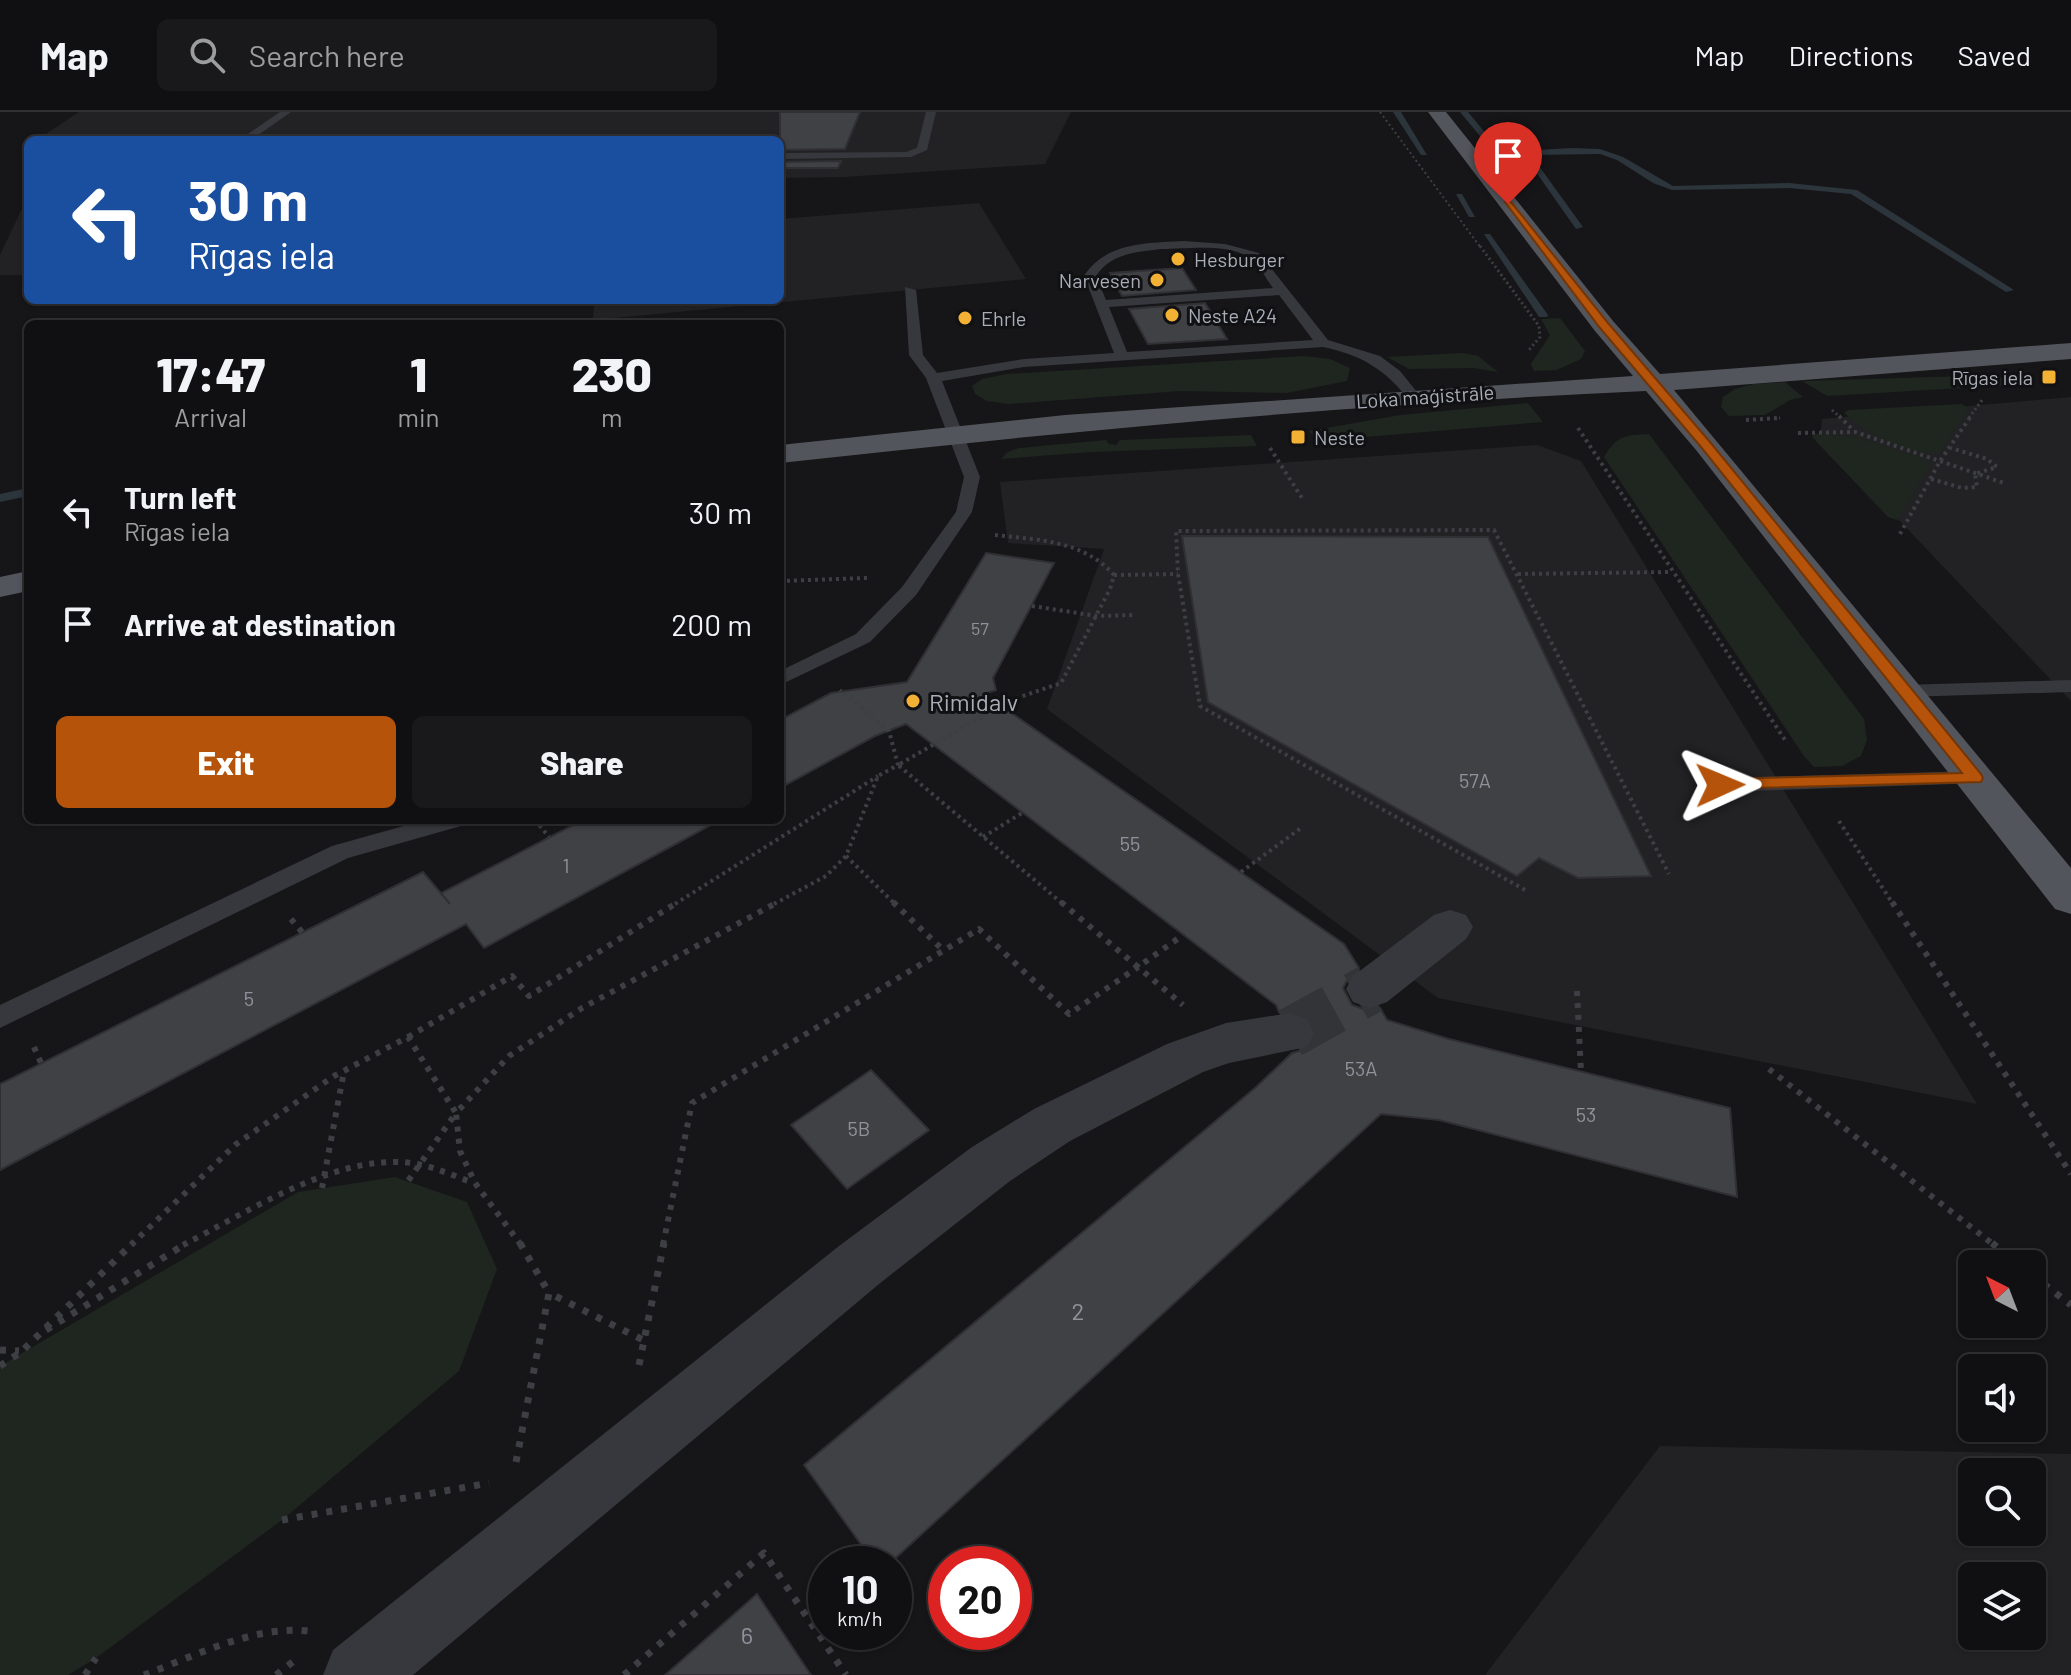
<!DOCTYPE html>
<html lang="en">
<head>
<meta charset="utf-8">
<style>
  body { margin:0; font-family:Barlow,sans-serif; background:#19191b; color:#f1f3f6; height:100vh; display:flex; flex-direction:column; font-size:30px; white-space:nowrap }
  * { box-sizing:border-box; margin:0 }
  p { font-size:26px; color:#9c9d9f }
  .icon { flex:none; width:44px; height:44px; fill:none; stroke:currentColor; stroke-width:2; stroke-linecap:round; stroke-linejoin:round }
  .map { position:relative; flex:1; overflow:hidden }
  .sheet { position:absolute; left:24px; top:208px; width:760px; height:504px; display:flex; flex-direction:column; background:#101012; border-radius:12px; box-shadow:0 2px 6px #0004,0 0 0 2px #303032 }
  .sheet>* { flex:none }
  .hud { position:absolute; left:24px; top:24px; width:760px; height:168px; border-radius:12px; box-shadow:0 2px 6px #0004,0 0 0 2px #303032; background:#1a4fa0; color:#fff; overflow:hidden }
  .needle { width:52px; rotate:318deg }
  .buttons { position:absolute; left:1958px; top:1138px; display:grid; gap:16px }
  .buttons a { display:grid; place-items:center; width:88px; height:88px; border-radius:12px; background:#101012; box-shadow:0 2px 6px #0004,0 0 0 2px #303032; font-size:40px }
  .speed { position:absolute; left:808px; top:1434px; display:flex; gap:16px; font-size:40px; font-weight:700; text-align:center }
  .speed>* { display:grid; place-content:center; width:104px; height:104px; border-radius:50%; background:#101012; box-shadow:0 2px 6px #0004,0 0 0 2px #303032; line-height:1 }
  .speed small { font-size:20px; font-weight:400 }
  .speed .limit { border:12px solid #d22; background:#fff; color:#111 }
  .pin { position:absolute; display:grid; place-items:center; width:68px; height:68px; color:#fff; margin:-82px -34px; border-radius:50% 50% 50% 0; rotate:-45deg; box-shadow:0 0 8px #0007 }
  .pin .icon { rotate:45deg }
  .me { position:absolute; width:88px; margin:-44px; rotate:89deg; stroke-linejoin:round; filter:drop-shadow(0 0 6px #0008) }
  .turn { display:flex; align-items:center; gap:28px; height:168px; padding:0 32px; font-size:36px }
  .turn .icon { width:104px; height:104px; stroke-width:2.5 }
  .turn b { display:block; font-size:56px; line-height:68px }
  .eta { display:flex; justify-content:space-evenly; align-items:center; height:136px; text-align:center }
  .eta b { font-size:48px; font-weight:800; line-height:56px }
  .button { display:flex; gap:16px; margin-top:auto; padding:16px 32px }
  .button a { flex:1; height:92px; border-radius:12px; background:#b45309; color:#fff; font-size:32px; font-weight:800; line-height:92px; text-align:center }
  .button a+a { background:#19191b; color:#f1f3f6 }
  ul { padding:0; list-style:none }
  li { display:flex; align-items:center; gap:24px; height:112px; padding:0 32px }
  li div { flex:1 }
  li b { display:block; font-size:30px }
  li em { font-style:normal }
  header { display:flex; align-items:center; gap:48px; box-sizing:border-box; height:112px; padding:0 40px; background:#101012; border-bottom:2px solid #303032 }
  header strong { font-size:38px }
  nav { display:flex; gap:44px; margin-inline-start:auto; font-size:28px }
  .search { width:560px; height:72px; background:#19191b; display:flex; align-items:center; gap:20px; box-sizing:border-box; padding:0 28px; border-radius:12px; color:#9c9d9f; font-size:30px }
  .map>svg:first-child { display:block }
  .built { fill:#222225; fill-rule:evenodd }
  .green { fill:#1e261f }
  .lines { fill:none; stroke-linecap:round; stroke-linejoin:round }
  .stream { fill:#2c353c; fill-rule:evenodd }
  .building { fill:#404145; stroke:#303034; stroke-width:2 }
  .minor-tunnel { stroke:#333438; stroke-width:50; stroke-dasharray:50 25; stroke-linecap:butt }
  .path-far4 { stroke:#3d3f44; stroke-width:2; stroke-dasharray:2 3; stroke-linecap:butt }
  .path-far3 { stroke:#3d3f44; stroke-width:3; stroke-dasharray:2 3; stroke-linecap:butt }
  .path-far2 { stroke:#3d3f44; stroke-width:4; stroke-dasharray:3 4; stroke-linecap:butt }
  .path-far1 { stroke:#3d3f44; stroke-width:6; stroke-dasharray:5 7; stroke-linecap:butt }
  .path { stroke:#3d3f44; stroke-width:7; stroke-dasharray:6 9; stroke-linecap:butt }
  .service { fill:#37383d; fill-rule:evenodd }
  .minor { fill:#37383d; fill-rule:evenodd }
  .primary { fill:#53555c; fill-rule:evenodd }
  .route { fill:#b45309; stroke:#753606; stroke-width:2 }
  .poi-dot { fill:#f2b134; stroke:#111113; stroke-width:3 }
  .labels { text-anchor:middle; dominant-baseline:central; stroke-width:6; stroke-linejoin:round; paint-order:stroke }
  .far-number-label { font-size:18px; fill:#8e929b }
  .far-poi-label { font-size:20px; fill:#a8adb8; stroke:#111113; text-anchor:start }
  .far-street-label { font-size:20px; fill:#a8adb8; stroke:#111113 }
  .number-label { font-size:20px; fill:#8e929b }
  .poi-label { font-size:24px; fill:#a8adb8; stroke:#111113; text-anchor:start }
  .near-number-label { font-size:24px; fill:#8e929b }
</style>
</head>
<body>
<header>
<strong>Map</strong>
<div class="search"><svg class="icon" aria-label="search" viewBox="0 0 24 24"><circle cx="10" cy="10" r="6"/><path d="M15 15l6 6"/></svg>Search here</div>
<nav><a>Map</a><a>Directions</a><a>Saved</a></nav>
</header>
<div class="map">
<svg width="2071" height="1563" viewBox="0 0 2071 1563">
  <rect width="100%" height="100%" fill="#161618"/>
  <g class="built">
    <path d="M 79,0 L 1071,0 L 1045,52 L 844,65 L 780,66 L 780,28 L 37,28 Z"/>
    <path d="M 28,84 L 28,163 L 0,163 L 0,143 Z"/>
    <path d="M 979,91 L 1026,167 L 593,208 L 594,188 L 780,188 L 780,107 Z"/>
    <path d="M 2071,285 L 2071,589 L 1820,325 L 1822,307 Z"/>
    <path d="M 1537,333 L 1581,349 L 1977,992 L 1438,886 L 1047,597 L 1104,437 L 1008,431 L 1000,370 Z"/>
    <path d="M 1660,1334 L 2071,1342 L 2071,1563 L 1485,1563 ZM 2032,1360 L 2032,1420 L 1972,1420 L 1972,1360 ZM 1972,1464 L 2032,1464 L 2032,1524 L 1972,1524 Z"/>
  </g>
  <g class="green">
    <path d="M 1560,206 L 1585,239 L 1581,247 L 1557,258 L 1534,259 L 1531,252 L 1550,223 L 1541,207 Z"/>
    <path d="M 1463,241 L 1478,244 L 1498,260 L 1473,256 L 1409,257 L 1387,245 Z"/>
    <path d="M 1304,244 L 1330,247 L 1350,256 L 1347,269 L 1287,281 L 1180,279 L 1009,292 L 987,289 L 975,282 L 972,274 L 982,267 L 1007,262 Z"/>
    <path d="M 1997,263 L 2013,273 L 1827,284 L 1802,269 Z"/>
    <path d="M 1785,270 L 1803,285 L 1790,288 L 1765,303 L 1729,304 L 1721,295 L 1723,285 L 1735,277 L 1754,272 Z"/>
    <path d="M 1528,291 L 1543,310 L 1318,329 L 1309,319 L 1400,303 Z"/>
    <path d="M 1962,292 L 1969,297 L 1939,341 C 1905,343 1869,322 1844,301 L 1848,298 Z"/>
    <path d="M 1649,322 L 1864,607 L 1867,628 L 1861,644 L 1842,654 L 1814,655 L 1804,644 L 1604,345 C 1616,324 1625,323 1649,322 Z"/>
    <path d="M 1815,322 L 1856,325 L 1925,347 L 1930,354 L 1897,408 L 1888,405 L 1812,325 Z"/>
    <path d="M 1251,323 L 1257,334 L 1092,340 L 1001,347 L 1008,340 L 1019,336 L 1106,328 L 1109,332 L 1116,333 L 1120,328 Z"/>
    <path d="M 395,1065 L 467,1090 L 497,1157 L 459,1259 L 282,1408 L 96,1546 L 68,1563 L 0,1563 L 0,1254 L 298,1080 Z"/>
  </g>
  <g class="lines">
    <g class="stream">
      <path d="M 1393,0 L 1401,0 L 1427,43 L 1421,43 Z"/>
      <path d="M 1460,0 L 1468,0 L 1501,40 L 1572,36 L 1600,37 L 1623,45 L 1673,74 L 1789,71 L 1857,78 L 2014,178 L 2006,180 L 1851,82 L 1789,76 L 1672,78 L 1653,71 L 1617,48 L 1600,42 L 1531,43 L 1583,115 L 1576,117 L 1524,43 L 1492,48 L 1495,42 Z"/>
      <path d="M 1456,82 L 1462,82 L 1475,105 L 1469,105 Z"/>
      <path d="M 1484,122 L 1490,122 L 1548,203 L 1547,205 L 1539,205 Z"/>
      <path d="M 28,376 L 28,384 L 0,390 L 0,382 Z"/>
    </g>
  </g>
  <g class="building">
    <path d="M 780,0 L 860,0 L 845,37 L 780,38 Z"/>
    <path d="M 841,49 L 838,56 L 780,56 L 780,50 Z"/>
    <path d="M 1182,156 L 1196,178 L 1122,184 L 1110,161 Z"/>
    <path d="M 1205,191 L 1227,227 L 1148,232 L 1129,197 Z"/>
    <path d="M 1182,424 L 1488,425 L 1651,764 L 1578,766 L 1539,746 L 1517,764 L 1208,590 Z"/>
    <path d="M 986,441 L 1054,451 L 993,566 L 996,578 L 984,582 L 1344,832 L 1359,856 L 1350,863 L 1343,876 L 1352,893 L 1369,899 L 1380,896 L 1387,908 L 1449,927 L 1730,996 L 1737,1085 L 1439,1008 L 1381,1002 L 889,1452 L 875,1452 L 804,1353 L 1255,976 L 1292,941 L 1310,936 L 1317,922 L 1308,904 L 1291,898 L 1279,900 L 1276,893 L 906,612 L 875,624 L 780,676 L 780,608 L 831,581 L 907,570 Z"/>
    <path d="M 583,708 L 720,708 L 484,836 L 466,812 L 0,1058 L 0,972 L 423,760 L 450,792 L 441,781 Z"/>
    <path d="M 871,958 L 929,1018 L 847,1077 L 791,1013 Z"/>
    <path d="M 757,1482 L 811,1563 L 665,1563 Z"/>
  </g>
  <g class="lines">
    <path class="minor-tunnel" d="M 1290,921 L 1370,877"/>
    <path class="path-far4" d="M 1380,0 L 1481,136"/>
    <g class="path-far3">
      <path d="M 1480,134 L 1539,214 L 1540,225 L 1529,238"/>
      <path d="M 1832,298 L 1841,306"/>
      <path d="M 1774,306 L 1780,306"/>
      <path d="M 1969,306 L 1982,288"/>
    </g>
    <g class="path-far2">
      <path d="M 1839,304 L 1854,319"/>
      <path d="M 1746,308 L 1780,306"/>
      <path d="M 1578,316 L 1787,631"/>
      <path d="M 1798,321 L 1855,320 L 2004,371"/>
      <path d="M 1270,336 L 1302,386"/>
      <path d="M 1931,367 L 1962,376 L 1977,375 L 1975,362 L 1997,355 L 1987,347 L 1951,336"/>
      <path d="M 1900,422 L 1940,349 L 1971,304"/>
      <path d="M 995,423 C 1038,428 1083,428 1114,463 L 1110,477 L 1061,571 L 1011,588 L 898,653 L 1063,792"/>
      <path d="M 1518,462 L 1672,460"/>
      <path d="M 1114,463 L 1178,462"/>
      <path d="M 780,469 L 867,466"/>
      <path d="M 1032,494 L 1097,504 L 1136,503"/>
      <path d="M 535,708 L 549,725"/>
      <path d="M 1839,709 L 1893,792"/>
      <path d="M 983,725 L 1022,701"/>
      <path d="M 846,744 L 895,792"/>
      <path d="M 1241,760 L 1301,716"/>
      <path d="M 1525,778 L 1200,594 L 1178,462 L 1176,419 L 1494,418 L 1669,762"/>
      <path d="M 675,792 L 878,664"/>
      <path d="M 774,792 L 826,764 L 846,744 L 878,664 L 898,653 L 889,619 L 840,578"/>
    </g>
    <g class="path-far1">
      <path d="M 893,790 L 943,838"/>
      <path d="M 1061,790 L 1138,855 L 1183,823"/>
      <path d="M 1892,790 L 2071,1062"/>
      <path d="M 291,807 L 302,820"/>
      <path d="M 1577,879 L 1581,960"/>
      <path d="M 408,925 L 512,864 L 529,884 L 678,790"/>
      <path d="M 34,935 L 41,951"/>
      <path d="M 1769,957 L 1994,1133"/>
      <path d="M 322,1076 L 344,959"/>
      <path d="M 131,1133 L 235,1033 L 334,964 L 408,925 L 456,1001 L 408,1069"/>
      <path d="M 183,1133 C 248,1100 346,1035 422,1053 C 439,1057 457,1065 474,1071"/>
      <path d="M 521,1133 L 475,1071 L 460,1039 L 456,1001 L 509,944 L 582,896 L 778,790"/>
      <path d="M 663,1133 L 692,991 L 979,817 L 1069,902 L 1138,855 L 1183,893"/>
    </g>
    <g class="path">
      <path d="M 520,1131 L 549,1181"/>
      <path d="M 1992,1131 L 2018,1152"/>
      <path d="M 2032,1163 L 2071,1193"/>
      <path d="M 46,1218 L 187,1131"/>
      <path d="M 0,1238 L 19,1239"/>
      <path d="M 639,1253 L 664,1131"/>
      <path d="M 0,1254 L 21,1240 L 133,1131"/>
      <path d="M 516,1350 L 549,1181 L 643,1228"/>
      <path d="M 282,1408 L 489,1371"/>
      <path d="M 85,1563 L 96,1546"/>
      <path d="M 144,1563 C 195,1544 254,1513 309,1519"/>
      <path d="M 276,1563 L 294,1549"/>
      <path d="M 624,1563 L 764,1441 L 846,1563"/>
    </g>
    <g class="service">
      <path d="M 280,0 L 291,0 L 251,28 L 239,28 Z"/>
      <path d="M 926,0 L 936,0 L 927,38 L 911,45 L 780,47 L 780,41 L 906,40 L 917,36 Z"/>
      <path d="M 1184,129 L 1225,132 L 1259,141 L 1328,228 L 1380,244 L 1400,259 L 1421,285 L 1419,288 L 1409,288 C 1385,257 1361,243 1323,235 L 1024,255 L 942,269 L 980,365 L 972,400 L 916,483 L 870,530 L 780,573 L 780,559 L 856,522 L 902,475 L 956,400 L 964,365 L 926,266 L 909,243 L 905,175 L 916,178 L 923,243 L 937,261 L 1024,247 L 1114,241 L 1084,164 C 1106,130 1147,131 1184,129 ZM 1162,137 C 1187,137 1228,131 1250,146 C 1259,152 1266,167 1273,176 L 1106,188 L 1096,164 C 1111,141 1137,140 1162,137 ZM 1279,183 L 1313,228 L 1127,240 L 1109,195 Z"/>
      <path d="M 2071,568 L 2071,580 L 1904,585 L 1894,579 L 1904,573 Z"/>
      <path d="M 1975,659 L 1983,661 L 1986,666 L 1983,671 L 1720,680 L 1712,678 L 1709,673 L 1712,668 L 1720,666 Z"/>
      <path d="M 425,708 L 464,708 L 461,714 L 348,746 L 0,916 L 0,893 L 332,734 Z"/>
    </g>
    <g class="minor">
      <path d="M 1450,798 L 1466,803 L 1473,815 L 1466,827 L 1387,890 L 1370,896 L 1353,890 L 1346,877 L 1353,864 L 1434,803 Z"/>
      <path d="M 1290,901 L 1307,907 L 1314,921 L 1307,935 L 1229,951 L 1203,960 L 1070,1029 L 1010,1069 L 879,1172 L 413,1563 L 323,1563 L 333,1538 L 839,1134 L 972,1035 L 1034,997 L 1167,932 L 1226,911 Z"/>
    </g>
    <g class="primary">
      <path d="M 1428,0 L 1446,0 L 1613,209 L 1660,262 L 2071,231 L 2071,247 L 1674,278 L 2071,756 L 2071,802 L 2055,797 L 1696,338 L 1646,279 C 1356,292 1068,319 780,351 L 780,333 L 1065,303 L 1633,264 L 1595,219 Z"/>
      <path d="M 28,459 L 28,479 L 0,485 L 0,465 Z"/>
    </g>
  </g>
  <path class="route" d="M 1505,90 L 1511,90 L 1608,211 L 1710,330 L 1981,662 L 1983,666 L 1981,670 L 1714,677 L 1712,673 L 1720,667 L 1962,661 L 1701,335 L 1600,216 Z"/>
  <g class="poi-dot">
    <circle cx="1178" cy="147" r="8"/>
    <circle cx="1157" cy="168" r="8"/>
    <circle cx="1172" cy="203" r="8"/>
    <circle cx="965" cy="206" r="8"/>
    <rect x="2041" y="257" width="16" height="16" rx="4"/>
    <rect x="1290" y="317" width="16" height="16" rx="4"/>
    <circle cx="913" cy="589" r="8"/>
  </g>
  <g class="labels">
    <g class="far-number-label">
      <text x="980" y="516">57</text>
    </g>
    <g class="far-poi-label">
      <text x="1194" y="147">Hesburger</text>
      <text x="1141" y="168" text-anchor="end">Narvesen</text>
      <text x="1188" y="203">Neste A24</text>
      <text x="981" y="206">Ehrle</text>
      <text x="2033" y="265" text-anchor="end">Rīgas iela</text>
      <text x="1314" y="325">Neste</text>
    </g>
    <g class="far-street-label">
      <text transform="translate(1425 284) rotate(-4)">Loka maģistrāle</text>
    </g>
    <g class="number-label">
      <text x="1475" y="668">57A</text>
      <text x="1130" y="731">55</text>
      <text x="566" y="753">1</text>
      <text x="249" y="886">5</text>
      <text x="1361" y="956">53A</text>
      <text x="1586" y="1002">53</text>
      <text x="859" y="1016">5B</text>
    </g>
    <g class="poi-label">
      <text x="929" y="589">Rimidalv</text>
    </g>
    <g class="near-number-label">
      <text x="1078" y="1198">2</text>
      <text x="747" y="1522">6</text>
    </g>
  </g>
</svg>
<div class="buttons">
<a><svg class="needle" viewBox="-14 -14 28 28"><path d="M0-13l5 13h-10z" fill="#e53935"/><path d="M0 13l5-13h-10z" fill="#9c9d9f"/></svg></a>
<a><svg class="icon" aria-label="sound" viewBox="0 0 24 24"><path d="M4 9h4l5-4v14l-5-4H4zM17 9q2 3 0 6"/></svg></a>
<a><svg class="icon" aria-label="search" viewBox="0 0 24 24"><circle cx="10" cy="10" r="6"/><path d="M15 15l6 6"/></svg></a>
<a><svg class="icon" aria-label="layers" viewBox="0 0 24 24"><path d="M12 4l9 5-9 5-9-5zM3 14l9 5 9-5"/></svg></a>
</div>
<div class="speed"><div>10<small>km/h</small></div><div class="limit">20</div></div>
<div class="pin" style="left:1508px;top:92px;background:#d93025"><svg class="icon" aria-label="arrive" viewBox="0 0 24 24"><path d="M6 21V4h12l-3 4 3 4H6"/></svg></div>
<svg class="me" style="left:1720px;top:673px" viewBox="-20 -20 40 40"><path d="M0-17L14 15 0 8-14 15z" fill="#b45309" stroke="#fff" stroke-width="4"/></svg>
<div class="hud">
<div class="turn"><svg class="icon" aria-label="left" viewBox="0 0 24 24"><path d="M17 20v-9H6M10 6l-5 5 5 5"/></svg><div><b>30 m</b>Rīgas iela</div></div>
</div>
<section class="sheet">
<div class="eta">
<div><b>17:47</b><p>Arrival</p></div>
<div><b>1</b><p>min</p></div>
<div><b>230</b><p>m</p></div>
</div>
<ul>
<li><svg class="icon" aria-label="left" viewBox="0 0 24 24"><path d="M17 20v-9H6M10 6l-5 5 5 5"/></svg><div><b>Turn left</b><p>Rīgas iela</p></div><em>30 m</em></li>
<li><svg class="icon" aria-label="arrive" viewBox="0 0 24 24"><path d="M6 21V4h12l-3 4 3 4H6"/></svg><div><b>Arrive at destination</b></div><em>200 m</em></li>
</ul>
<div class="button"><a>Exit</a><a>Share</a></div>
</section>
</div>
</body>
</html>
